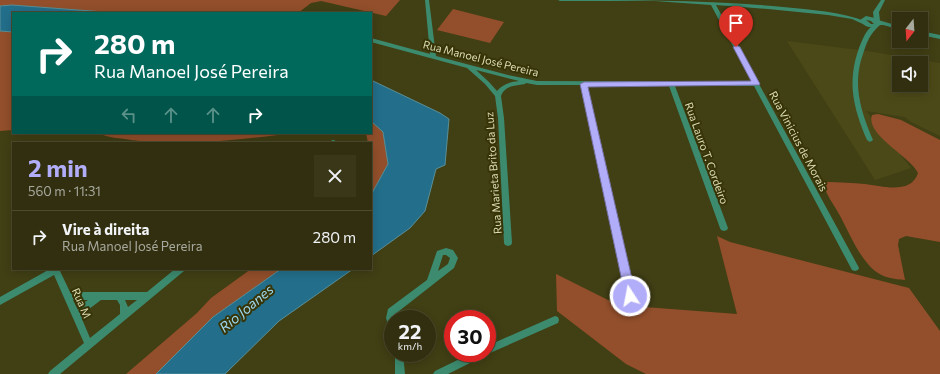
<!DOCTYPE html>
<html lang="pt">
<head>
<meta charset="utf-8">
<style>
  body { margin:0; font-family:Commissioner,sans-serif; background:#393718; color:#f1f3f6; height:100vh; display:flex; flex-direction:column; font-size:15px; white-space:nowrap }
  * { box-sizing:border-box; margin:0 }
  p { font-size:13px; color:#a8a99e }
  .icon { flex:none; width:22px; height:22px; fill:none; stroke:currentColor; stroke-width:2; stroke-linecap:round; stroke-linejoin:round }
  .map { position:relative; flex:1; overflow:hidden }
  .side { position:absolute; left:12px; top:142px; width:360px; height:128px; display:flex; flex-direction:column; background:#312f0f; border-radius:0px; box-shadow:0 2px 10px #0003,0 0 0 1px #4c4a2f }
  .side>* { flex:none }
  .hud { position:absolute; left:12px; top:12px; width:360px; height:122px; border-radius:0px; box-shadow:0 2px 10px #0003,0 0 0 1px #4c4a2f; background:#00695c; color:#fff; overflow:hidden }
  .needle { width:26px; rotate:197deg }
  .controls { position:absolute; left:892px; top:12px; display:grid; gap:8px }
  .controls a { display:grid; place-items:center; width:36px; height:36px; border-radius:0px; background:#312f0f; box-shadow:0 2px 10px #0003,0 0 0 1px #4c4a2f; font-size:20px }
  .speed { position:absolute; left:384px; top:310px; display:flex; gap:8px; font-size:20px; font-weight:700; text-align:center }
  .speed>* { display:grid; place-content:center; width:52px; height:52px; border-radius:50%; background:#312f0f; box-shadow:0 2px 10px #0003,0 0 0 1px #4c4a2f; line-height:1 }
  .speed small { font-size:10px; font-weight:400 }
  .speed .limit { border:6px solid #d22; background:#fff; color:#111 }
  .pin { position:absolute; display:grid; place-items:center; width:34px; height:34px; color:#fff; margin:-41px -17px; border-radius:50% 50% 50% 0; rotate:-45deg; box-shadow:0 0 4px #0007 }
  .pin .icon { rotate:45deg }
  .me { position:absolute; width:44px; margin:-22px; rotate:349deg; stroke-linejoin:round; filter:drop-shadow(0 0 3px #0008) }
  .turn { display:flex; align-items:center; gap:14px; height:84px; padding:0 16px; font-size:18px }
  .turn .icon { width:52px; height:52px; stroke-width:2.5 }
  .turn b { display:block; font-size:28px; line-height:34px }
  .lanes { display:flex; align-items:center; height:38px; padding:0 16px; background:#0003; justify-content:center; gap:20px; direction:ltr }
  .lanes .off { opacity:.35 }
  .round { display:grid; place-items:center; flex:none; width:42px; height:42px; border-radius:0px; background:#393718 }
  .headline { display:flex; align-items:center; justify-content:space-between; height:68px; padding:0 16px }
  h1 { font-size:24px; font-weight:700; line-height:30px; color:#b2adf9 }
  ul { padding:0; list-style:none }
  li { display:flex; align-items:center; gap:12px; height:52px; padding:0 16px; border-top:1px solid #4c4a2f }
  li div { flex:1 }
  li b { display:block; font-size:15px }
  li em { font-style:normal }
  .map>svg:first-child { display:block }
  .built { fill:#4c4918; fill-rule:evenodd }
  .green { fill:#934f2b }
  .water { fill:#236f8b; stroke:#5a8f97 }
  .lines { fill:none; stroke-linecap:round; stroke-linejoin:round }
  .minor { fill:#3c8b6f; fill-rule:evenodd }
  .tertiary { fill:#3c8b6f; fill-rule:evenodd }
  .route { fill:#b2adf9; stroke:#7470a2 }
  .labels { text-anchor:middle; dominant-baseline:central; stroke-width:4; stroke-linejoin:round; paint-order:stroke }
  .street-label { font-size:11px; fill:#dbdbb4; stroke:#373507 }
  .near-water-label { font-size:14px; font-style:italic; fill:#9dd6ef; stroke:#373507 }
</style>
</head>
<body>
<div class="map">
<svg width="940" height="374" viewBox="0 0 940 374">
  <rect width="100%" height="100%" fill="#413f14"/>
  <path class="built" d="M 787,41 L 867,51 L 940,63 L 940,136 L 911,122 L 905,117 L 866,111 L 911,168 L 875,180 ZM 899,63 L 921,63 L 921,85 L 899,85 Z"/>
  <g class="green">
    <path d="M 0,0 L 400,0 L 386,16 L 321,1 L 311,3 L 298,13 L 118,13 L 12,5 L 0,6 Z"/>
    <path d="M 453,9 L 504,22 L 490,43 L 437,30 Z"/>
    <path d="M 0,31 L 13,32 L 13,130 L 0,131 Z"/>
    <path d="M 878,114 L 901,120 L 940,140 L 940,242 L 906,236 L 899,239 L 898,245 L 905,280 C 894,279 884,278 875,271 C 859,258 849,232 839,214 C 834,205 828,197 824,187 L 827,182 C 840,182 852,183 865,184 C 882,186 911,195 918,173 C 910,156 865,135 872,115 Z"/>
    <path d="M 371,121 L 383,131 L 388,164 L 371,195 L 371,143 L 368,143 L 366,133 L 371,133 Z"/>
    <path d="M 98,133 L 278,133 L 278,135 C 229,141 180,146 131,140 C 120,138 109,138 98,133 Z"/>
    <path d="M 717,236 L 730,242 L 909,288 L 940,331 L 940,374 L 646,374 L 626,364 L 557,311 L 556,274 L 618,305 L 737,314 Z"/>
    <path d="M 251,269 L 281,269 L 213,317 L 156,374 L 126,374 L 197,313 L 211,298 Z"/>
  </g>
  <g class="water">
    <path d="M 12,5 L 118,13 L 13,13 L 13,32 L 0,31 L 0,6 Z"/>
    <path d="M 371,80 L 440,113 L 449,119 L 445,165 L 436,169 L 425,211 L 410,228 L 371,256 L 371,195 L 388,164 L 383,132 L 371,121 Z"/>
    <path d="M 281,269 L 353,269 L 279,321 L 225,374 L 156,374 L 213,317 Z"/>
  </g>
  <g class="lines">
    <g class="minor">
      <path d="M 425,0 L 429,0 L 436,56 L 508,75 L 537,81 L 752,82 L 711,5 L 655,1 L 560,1 L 558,0 C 633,0 708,0 783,7 C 811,10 840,11 867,22 L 867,24 L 865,25 L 852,19 L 828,15 L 768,9 L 716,5 L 858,266 L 859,268 L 858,270 L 855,271 L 852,270 L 754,86 L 675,86 L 728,228 L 727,230 L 724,231 L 721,230 L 720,228 L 669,86 L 587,85 L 634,296 L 633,299 L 630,300 L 627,299 L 626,296 L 581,85 L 537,85 L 526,83 L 525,84 C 515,86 505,85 501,96 L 504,118 L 512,243 L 511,245 L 508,246 L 505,245 L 504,243 L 498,118 L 495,96 L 485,84 L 467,68 L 371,42 L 371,38 L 430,54 ZM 476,70 L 519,81 C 510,82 503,84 497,91 L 489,82 Z"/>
      <path d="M 881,0 L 885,0 L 879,12 L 880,21 L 877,23 L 874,21 L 873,12 Z"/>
      <path d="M 877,23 L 880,25 C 870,34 867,41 863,54 C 852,84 861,112 873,140 L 870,142 L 867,140 C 853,107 847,82 859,48 C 863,38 867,27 877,23 Z"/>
      <path d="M 332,140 L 334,140 L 337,142 L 337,143 L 330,143 Z"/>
      <path d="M 446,248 L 453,250 L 458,258 L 454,268 L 394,315 L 394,319 L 393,319 L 393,332 L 390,331 L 386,318 L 388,309 L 427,280 L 437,251 ZM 443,255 L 446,255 L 450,258 L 448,264 L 438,271 Z"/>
      <path d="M 50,269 L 61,269 L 60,271 L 70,292 L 147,292 L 175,269 L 185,269 L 184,271 L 60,374 L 48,374 L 50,371 L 84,343 L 54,275 L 0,305 L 0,297 ZM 73,300 L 88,300 L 83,303 L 78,310 ZM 101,300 L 117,300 L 120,305 L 120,314 L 90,338 L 82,319 L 89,309 ZM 125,300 L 137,300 L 128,307 Z"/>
      <path d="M 555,316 L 558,317 L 559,320 L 558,323 L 490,353 L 487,354 L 485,354 L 484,356 L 448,374 L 433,374 L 435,371 L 472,353 L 487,353 L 487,346 Z"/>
      <path d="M 395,353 L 403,353 L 405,374 L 395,374 Z"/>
    </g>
    <g class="tertiary">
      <path d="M 866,16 L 875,18 L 878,20 L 899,26 L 899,30 C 894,28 888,26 883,25 C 874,24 869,33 860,20 ZM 866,20 L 871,21 L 874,24 L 871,24 Z"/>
      <path d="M 921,31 L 940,35 L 940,39 L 921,35 Z"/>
    </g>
  </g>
  <path class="route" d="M 736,45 L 740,47 L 760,84 L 759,85 L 588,87 L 636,296 L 634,300 L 630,301 L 626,300 L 580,84 L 584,82 L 751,81 L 733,47 Z"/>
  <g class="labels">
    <g class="street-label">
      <text transform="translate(481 58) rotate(14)">Rua Manoel José Pereira</text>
      <text transform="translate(799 141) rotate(62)">Rua Vinicius de Morais</text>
      <text transform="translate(707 153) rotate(70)">Rua Lauro T. Cordeiro</text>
      <text transform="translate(493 173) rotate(-94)">Rua Marieta Brito da Luz</text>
      <text transform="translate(82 303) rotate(66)">Rua M</text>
    </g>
    <g class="near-water-label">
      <text transform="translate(246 308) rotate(-40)">Rio Joanes</text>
    </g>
  </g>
</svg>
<div class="controls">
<a><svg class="needle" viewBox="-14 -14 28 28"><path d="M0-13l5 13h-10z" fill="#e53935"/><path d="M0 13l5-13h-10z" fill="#a8a99e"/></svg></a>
<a><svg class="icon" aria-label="sound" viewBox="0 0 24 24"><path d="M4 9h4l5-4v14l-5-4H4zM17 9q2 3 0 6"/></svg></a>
</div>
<div class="speed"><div>22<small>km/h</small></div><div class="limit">30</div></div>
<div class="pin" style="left:736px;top:47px;background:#d93025"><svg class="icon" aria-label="arrive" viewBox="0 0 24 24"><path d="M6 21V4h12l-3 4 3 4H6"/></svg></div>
<svg class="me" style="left:630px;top:296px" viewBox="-20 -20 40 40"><circle r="17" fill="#b2adf9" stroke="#fff" stroke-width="3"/><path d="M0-11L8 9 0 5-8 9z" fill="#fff"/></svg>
<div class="hud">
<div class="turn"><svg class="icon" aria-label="right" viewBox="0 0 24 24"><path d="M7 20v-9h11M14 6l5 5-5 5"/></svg><div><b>280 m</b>Rua Manoel José Pereira</div></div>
<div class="lanes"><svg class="icon off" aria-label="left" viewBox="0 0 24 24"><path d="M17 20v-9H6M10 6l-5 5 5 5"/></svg><svg class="icon off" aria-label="ahead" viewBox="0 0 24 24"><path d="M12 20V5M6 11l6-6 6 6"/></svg><svg class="icon off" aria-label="ahead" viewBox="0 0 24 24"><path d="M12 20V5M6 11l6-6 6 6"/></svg><svg class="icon" aria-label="right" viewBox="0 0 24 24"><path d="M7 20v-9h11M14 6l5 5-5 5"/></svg></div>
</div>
<section class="side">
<div class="headline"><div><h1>2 min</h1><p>560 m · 11:31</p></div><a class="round"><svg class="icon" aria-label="close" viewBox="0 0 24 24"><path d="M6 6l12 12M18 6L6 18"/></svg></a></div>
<ul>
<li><svg class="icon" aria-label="right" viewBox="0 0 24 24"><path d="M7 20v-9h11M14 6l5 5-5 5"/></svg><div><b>Vire à direita</b><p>Rua Manoel José Pereira</p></div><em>280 m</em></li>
</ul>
</section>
</div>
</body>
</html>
